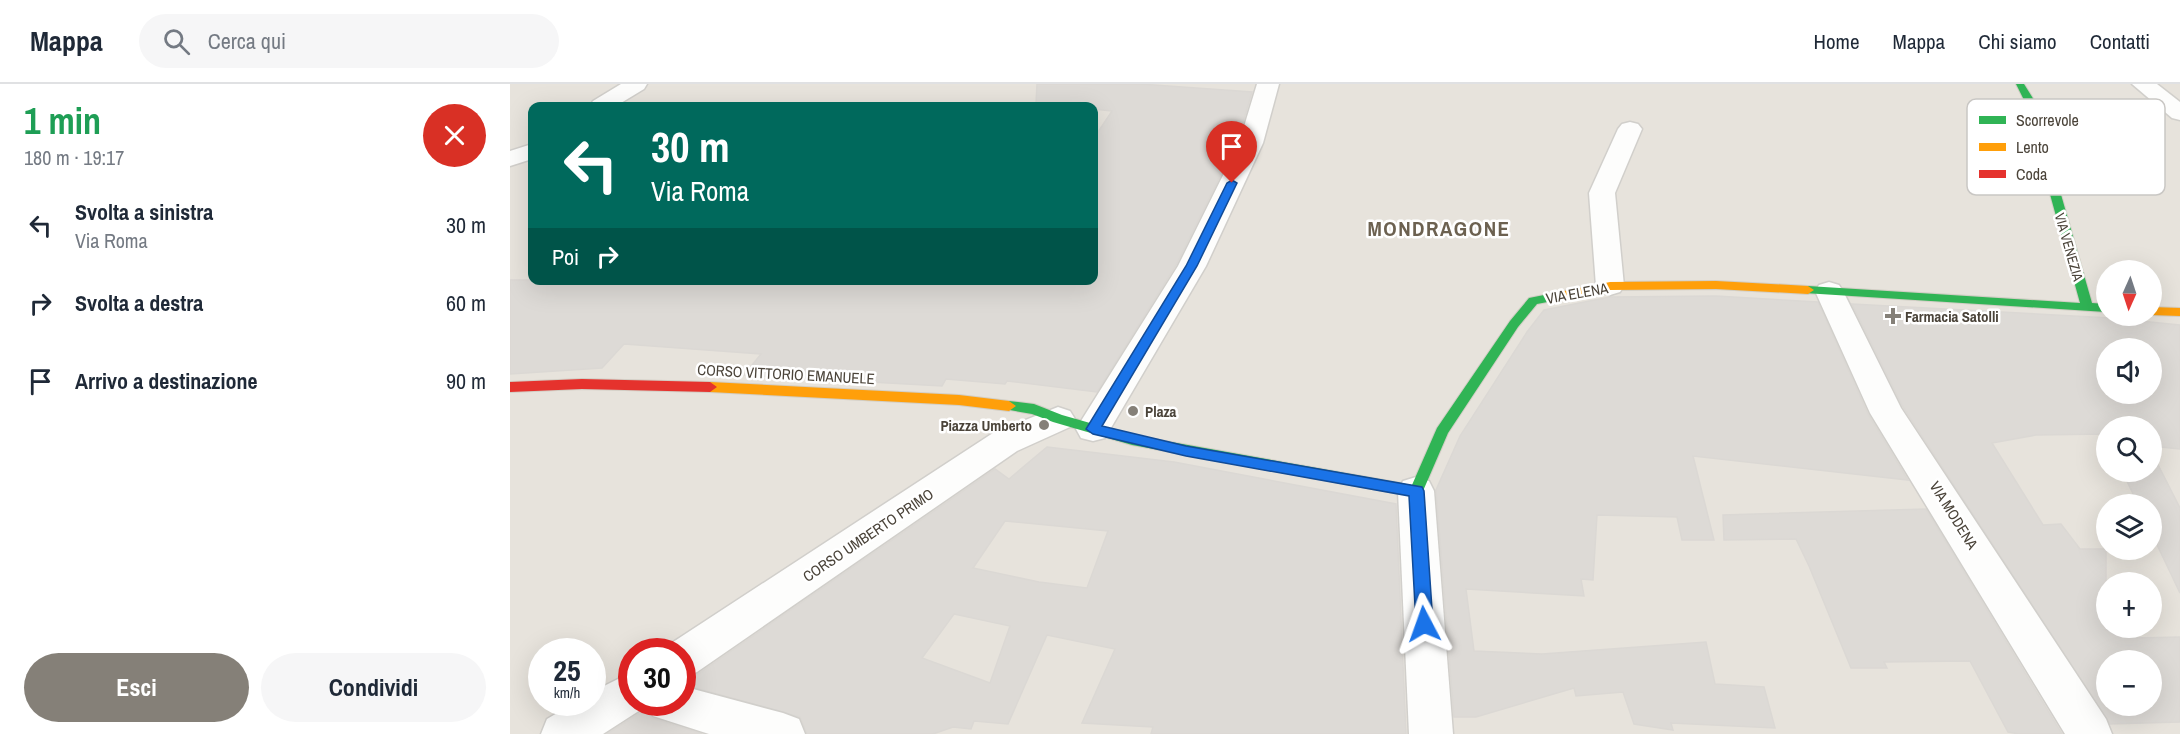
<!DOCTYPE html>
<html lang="it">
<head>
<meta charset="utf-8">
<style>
  body { margin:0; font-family:"Archivo Narrow",sans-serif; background:#f6f6f7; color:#1f2937; height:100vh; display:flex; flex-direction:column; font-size:22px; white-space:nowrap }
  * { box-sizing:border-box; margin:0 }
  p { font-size:20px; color:#747a83 }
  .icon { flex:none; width:33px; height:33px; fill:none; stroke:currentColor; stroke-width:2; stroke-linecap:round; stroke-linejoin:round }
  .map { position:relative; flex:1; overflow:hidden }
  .details { display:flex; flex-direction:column; background:#fff; width:510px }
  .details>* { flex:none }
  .hud { position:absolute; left:18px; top:18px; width:570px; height:183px; border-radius:12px; box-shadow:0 6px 24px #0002; background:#00695c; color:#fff; overflow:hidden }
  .needle { width:39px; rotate:183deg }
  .tools { position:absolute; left:1586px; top:176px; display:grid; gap:12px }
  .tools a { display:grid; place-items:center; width:66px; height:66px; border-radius:50%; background:#fff; box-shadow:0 6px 24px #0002; font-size:30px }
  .speed { position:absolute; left:18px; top:554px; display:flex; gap:12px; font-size:30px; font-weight:700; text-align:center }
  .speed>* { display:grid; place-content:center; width:78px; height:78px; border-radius:50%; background:#fff; box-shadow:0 6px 24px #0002; line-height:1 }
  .speed small { font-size:15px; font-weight:400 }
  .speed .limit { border:9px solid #d22; background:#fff; color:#111 }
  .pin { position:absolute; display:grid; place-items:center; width:51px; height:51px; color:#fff; margin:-62px -26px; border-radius:50% 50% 50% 0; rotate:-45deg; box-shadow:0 0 6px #0007 }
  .pin .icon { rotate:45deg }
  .me { position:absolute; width:66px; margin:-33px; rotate:356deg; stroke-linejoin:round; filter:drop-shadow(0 0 4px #0008) }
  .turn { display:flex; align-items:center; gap:21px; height:126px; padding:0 24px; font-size:27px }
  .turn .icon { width:78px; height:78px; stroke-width:2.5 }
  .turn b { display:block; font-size:42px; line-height:51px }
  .then { display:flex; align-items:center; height:57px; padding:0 24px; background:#0003; gap:12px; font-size:22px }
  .round { display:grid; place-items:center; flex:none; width:63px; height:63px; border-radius:32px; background:#f6f6f7 }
  .summary { display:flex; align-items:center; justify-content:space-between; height:102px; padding:0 24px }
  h1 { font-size:36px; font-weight:800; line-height:45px; color:#1e9e55 }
  .button { display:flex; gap:12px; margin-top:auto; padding:12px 24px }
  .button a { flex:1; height:69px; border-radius:36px; background:#858078; color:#fff; font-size:24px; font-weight:800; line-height:69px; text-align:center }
  .button a+a { background:#f6f6f7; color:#1f2937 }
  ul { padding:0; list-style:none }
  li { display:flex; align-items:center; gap:18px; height:78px; padding:0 24px }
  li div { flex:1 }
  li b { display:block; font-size:22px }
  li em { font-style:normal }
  header { display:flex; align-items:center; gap:36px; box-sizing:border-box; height:84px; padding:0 30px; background:#fff; border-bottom:2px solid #e0e1e3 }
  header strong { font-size:28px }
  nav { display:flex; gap:33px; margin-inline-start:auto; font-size:21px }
  .search { width:420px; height:54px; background:#f6f6f7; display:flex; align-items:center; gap:15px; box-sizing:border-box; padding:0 21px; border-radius:33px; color:#747a83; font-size:22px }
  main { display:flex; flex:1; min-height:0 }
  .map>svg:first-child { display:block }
  .residential { fill:#e7e3dc; fill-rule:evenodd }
  .building { fill:#dddad6; stroke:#dbd8d4; stroke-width:1.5; fill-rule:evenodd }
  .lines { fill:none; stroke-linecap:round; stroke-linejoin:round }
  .street-casing { stroke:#d1cfcb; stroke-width:3 }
  .fast-casing { stroke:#d2cec5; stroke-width:2 }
  .slow-casing { stroke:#d2cec5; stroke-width:2 }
  .jam-casing { stroke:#d2cec5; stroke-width:2 }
  .street { fill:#fdfdfc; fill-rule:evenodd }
  .fast { fill:#30b455; fill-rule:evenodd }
  .slow { fill:#ff9f0a; fill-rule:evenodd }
  .jam { fill:#e5322d; fill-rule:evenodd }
  .route { fill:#1a73e8; stroke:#114b97; stroke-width:1.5 }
  .poi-dot { fill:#858078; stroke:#fff; stroke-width:2 }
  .labels { text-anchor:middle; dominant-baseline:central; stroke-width:5; stroke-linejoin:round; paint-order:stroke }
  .far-street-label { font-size:14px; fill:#4a4339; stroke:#fff }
  .street-label { font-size:15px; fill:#4a4339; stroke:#fff }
  .poi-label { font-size:15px; font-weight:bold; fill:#4a4339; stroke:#fff; text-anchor:start }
  .district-label { font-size:21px; font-weight:bold; letter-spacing:1.5px; fill:#6c6150; stroke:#fff }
  .key { fill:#fff; stroke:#c9c7c4; stroke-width:1.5 }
  .key-label { font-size:16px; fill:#4a4339 }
</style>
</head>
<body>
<header>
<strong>Mappa</strong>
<div class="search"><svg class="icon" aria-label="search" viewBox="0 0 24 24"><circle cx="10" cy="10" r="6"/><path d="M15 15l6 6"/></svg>Cerca qui</div>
<nav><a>Home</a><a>Mappa</a><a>Chi siamo</a><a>Contatti</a></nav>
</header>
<main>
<section class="details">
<div class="summary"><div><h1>1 min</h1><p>180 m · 19:17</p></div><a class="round" style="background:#d93025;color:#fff"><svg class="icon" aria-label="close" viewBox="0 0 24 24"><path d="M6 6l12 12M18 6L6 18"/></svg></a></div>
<ul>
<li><svg class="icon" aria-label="left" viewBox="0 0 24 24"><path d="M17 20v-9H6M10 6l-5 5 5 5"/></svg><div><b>Svolta a sinistra</b><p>Via Roma</p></div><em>30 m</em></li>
<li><svg class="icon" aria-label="right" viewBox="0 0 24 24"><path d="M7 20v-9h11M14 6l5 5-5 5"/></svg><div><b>Svolta a destra</b></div><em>60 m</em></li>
<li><svg class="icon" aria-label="arrive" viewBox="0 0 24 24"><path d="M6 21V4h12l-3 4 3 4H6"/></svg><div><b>Arrivo a destinazione</b></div><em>90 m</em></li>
</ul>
<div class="button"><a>Esci</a><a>Condividi</a></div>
</section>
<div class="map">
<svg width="1670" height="650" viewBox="0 0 1670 650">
  <rect width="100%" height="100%" fill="#f3f1ee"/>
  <path class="residential" d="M 0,0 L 1670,0 L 1670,650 L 0,650 ZM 22,22 L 584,22 L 584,196 L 22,196 ZM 1596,186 L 1641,186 L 1641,231 L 1596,231 ZM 1596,264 L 1641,264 L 1641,309 L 1596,309 ZM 1596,342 L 1641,342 L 1641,387 L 1596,387 ZM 1596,420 L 1641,420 L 1641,465 L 1596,465 ZM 1596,498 L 1641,498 L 1641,543 L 1596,543 ZM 32,567 L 82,567 L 82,618 L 32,618 ZM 122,567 L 172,567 L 172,618 L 122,618 ZM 1596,576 L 1641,576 L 1641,621 L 1596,621 Z"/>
  <g class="building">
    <path d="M 527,0 L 630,0 L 742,8 L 727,58 L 666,181 L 587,308 L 497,297 L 495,300 L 436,295 L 432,302 L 234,291 L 251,270 L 114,260 L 92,284 L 0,290 L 0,196 L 584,196 L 584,54 L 602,27 L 584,25 L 584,22 L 526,20 Z"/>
    <path d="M 1206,212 L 1308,218 L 1358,330 L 1398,396 L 1183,372 L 1204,456 L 1172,456 L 1167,433 L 1087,431 L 1083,496 L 1071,495 L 1074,512 L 956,505 L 964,567 L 1032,570 L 1196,558 L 1205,600 L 1254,603 L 1265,644 L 1161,639 L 1163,646 L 1124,640 L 1113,608 L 1066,612 L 1064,604 L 966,633 L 944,633 L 926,406 L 950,352 L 1017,248 L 1034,226 L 1100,213 Z"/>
    <path d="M 1342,220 L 1601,234 L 1670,241 L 1670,365 L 1641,362 L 1641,342 L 1596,342 L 1596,352 L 1595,350 L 1526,351 L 1482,359 L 1533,441 L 1551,440 L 1570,465 L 1596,465 L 1596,546 L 1618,545 L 1625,554 L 1670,553 L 1670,638 L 1600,640 L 1393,323 ZM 1596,264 L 1641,264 L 1641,309 L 1596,309 ZM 1596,576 L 1641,576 L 1641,621 L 1596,621 Z"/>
    <path d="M 537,363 L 664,378 L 886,420 L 896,650 L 641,650 L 643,643 L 572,639 L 605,565 L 537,551 L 498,640 L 464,637 L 461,645 L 443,643 L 423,650 L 297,650 L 290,633 L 172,600 L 172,596 L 188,590 L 485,385 L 499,395 ZM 495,437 L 598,447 L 577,504 L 529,498 L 463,484 ZM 444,530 L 500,542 L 480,599 L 412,574 Z"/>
    <path d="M 1641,367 L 1670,424 L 1670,509 L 1641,448 L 1641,420 L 1628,420 L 1612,387 L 1641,387 Z"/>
    <path d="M 1416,425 L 1552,650 L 1509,650 L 1498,648 L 1460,577 L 1374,578 L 1377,584 L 1341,584 L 1299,482 L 1286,455 L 1214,456 L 1213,431 Z"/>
    <path d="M 136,625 L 142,634 L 192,650 L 97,650 Z"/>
  </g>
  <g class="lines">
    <defs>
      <g id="street">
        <path d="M 111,0 L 137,0 L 134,5 L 106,22 L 80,22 L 83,17 Z"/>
        <path d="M 747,0 L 769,0 L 753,59 L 696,182 L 595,354 L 583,357 L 571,354 L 566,345 L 668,182 L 729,59 Z"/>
        <path d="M 1622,0 L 1647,0 L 1670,18 L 1670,36 L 1662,34 Z"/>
        <path d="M 1120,38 L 1128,40 L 1132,45 L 1105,109 L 1114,202 L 1110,208 L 1100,211 L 1090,208 L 1086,202 L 1079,109 L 1108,45 L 1112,40 Z"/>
        <path d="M 22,60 L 22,75 L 0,82 L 0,67 Z"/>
        <path d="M 1319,198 L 1329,201 L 1333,207 L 1391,324 L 1596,635 L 1602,650 L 1555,650 L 1360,329 L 1305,207 L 1309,201 Z"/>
        <path d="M 548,323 L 560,327 L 565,335 L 560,343 L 507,367 L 187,588 L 172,594 L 172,567 L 155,567 L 157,562 L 483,349 Z"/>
        <path d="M 906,393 L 919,397 L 924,407 L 943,650 L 899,650 L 888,407 L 893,397 Z"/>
        <path d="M 122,588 L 122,618 L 172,618 L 172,602 L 273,629 L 289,635 L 295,650 L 199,650 L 143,632 L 138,621 L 93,650 L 31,650 L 37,635 L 66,618 L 82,618 L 82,608 Z"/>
      </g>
      <g id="fast">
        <path d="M 1506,0 L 1514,0 L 1524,16 L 1582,219 L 1596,220 L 1596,228 L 1294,209 L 1292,206 L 1298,202 L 1570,219 L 1514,16 Z"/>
        <path d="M 1044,209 L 1050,213 L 1048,216 L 1027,220 L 1008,243 L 938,349 L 913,407 L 911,411 L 906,413 L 622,361 L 543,338 L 522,330 L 494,325 L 492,322 L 499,317 L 524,320 L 552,331 L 622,351 L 902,401 L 927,344 L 1000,237 L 1019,214 Z"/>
      </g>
      <g id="slow">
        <path d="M 1206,197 L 1298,202 L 1304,206 L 1298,210 L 1206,205 L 1100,206 L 1044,217 L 1038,213 L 1044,209 L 1100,198 Z"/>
        <path d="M 1641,223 L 1670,224 L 1670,232 L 1641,231 Z"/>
        <path d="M 200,298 L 449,311 L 499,317 L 506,322 L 499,327 L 449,321 L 200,308 L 193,303 Z"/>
      </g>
      <path id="jam" d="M 72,295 L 200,298 L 207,303 L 200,308 L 72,305 L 0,308 L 0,298 Z"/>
    </defs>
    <use href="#street" class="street-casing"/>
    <use href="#fast" class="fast-casing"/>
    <use href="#slow" class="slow-casing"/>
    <use href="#jam" class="jam-casing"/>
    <use href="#street" class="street"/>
    <use href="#fast" class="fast"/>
    <use href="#slow" class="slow"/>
    <use href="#jam" class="jam"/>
  </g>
  <path class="route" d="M 722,96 L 727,99 L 687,182 L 592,342 L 676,362 L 912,403 L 914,407 L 923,540 L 920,545 L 914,547 L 908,545 L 906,540 L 899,412 L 676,372 L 583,350 L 576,345 L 676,182 L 717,99 Z"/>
  <g class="poi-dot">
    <path d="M1380 223h6v6h6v6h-6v6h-6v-6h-6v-6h6z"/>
    <circle cx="623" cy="327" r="6"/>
    <circle cx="534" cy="341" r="6"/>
  </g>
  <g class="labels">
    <g class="far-street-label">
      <text transform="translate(1559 163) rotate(74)">VIA VENEZIA</text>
    </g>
    <g class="street-label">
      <text transform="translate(1067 209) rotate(-10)">VIA ELENA</text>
      <text transform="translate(276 290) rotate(3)">CORSO VITTORIO EMANUELE</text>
      <text transform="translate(1444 431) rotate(58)">VIA MODENA</text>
      <text transform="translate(358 451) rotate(-34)">CORSO UMBERTO PRIMO</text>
    </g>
    <g class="poi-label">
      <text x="1395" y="232">Farmacia Satolli</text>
      <text x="635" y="327">Plaza</text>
      <text x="522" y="341" text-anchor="end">Piazza Umberto</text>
    </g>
    <g class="district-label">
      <text x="929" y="144">MONDRAGONE</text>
    </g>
  </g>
  <rect x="1457" y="15" width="198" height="96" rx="9" class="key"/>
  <rect x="1469" y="32" width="27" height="8" fill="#30b455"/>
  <rect x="1469" y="59" width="27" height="8" fill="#ff9f0a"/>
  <rect x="1469" y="86" width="27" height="8" fill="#e5322d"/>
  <g class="key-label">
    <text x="1506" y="42">Scorrevole</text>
    <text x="1506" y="69">Lento</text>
    <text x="1506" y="96">Coda</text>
  </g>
</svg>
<div class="tools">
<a><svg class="needle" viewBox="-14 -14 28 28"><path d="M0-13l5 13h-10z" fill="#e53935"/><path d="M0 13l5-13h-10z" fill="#747a83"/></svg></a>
<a><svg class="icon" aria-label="sound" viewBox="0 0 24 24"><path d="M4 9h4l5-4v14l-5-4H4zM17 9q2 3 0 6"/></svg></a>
<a><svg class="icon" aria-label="search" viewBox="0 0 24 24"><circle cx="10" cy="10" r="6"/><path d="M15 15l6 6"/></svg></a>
<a><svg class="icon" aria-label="layers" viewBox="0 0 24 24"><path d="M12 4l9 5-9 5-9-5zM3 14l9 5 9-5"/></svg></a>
<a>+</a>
<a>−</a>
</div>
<div class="speed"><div>25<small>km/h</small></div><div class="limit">30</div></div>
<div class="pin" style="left:722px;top:99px;background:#d93025"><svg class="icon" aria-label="arrive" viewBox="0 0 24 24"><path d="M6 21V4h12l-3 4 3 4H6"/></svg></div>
<svg class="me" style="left:914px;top:540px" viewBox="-20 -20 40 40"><path d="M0-17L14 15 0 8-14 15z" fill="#1a73e8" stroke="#fff" stroke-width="4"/></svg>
<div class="hud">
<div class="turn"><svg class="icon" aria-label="left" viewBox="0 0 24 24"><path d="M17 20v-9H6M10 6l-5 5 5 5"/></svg><div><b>30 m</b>Via Roma</div></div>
<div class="then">Poi<svg class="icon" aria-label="right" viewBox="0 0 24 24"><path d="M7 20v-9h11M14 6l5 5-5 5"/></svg></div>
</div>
</div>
</main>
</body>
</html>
